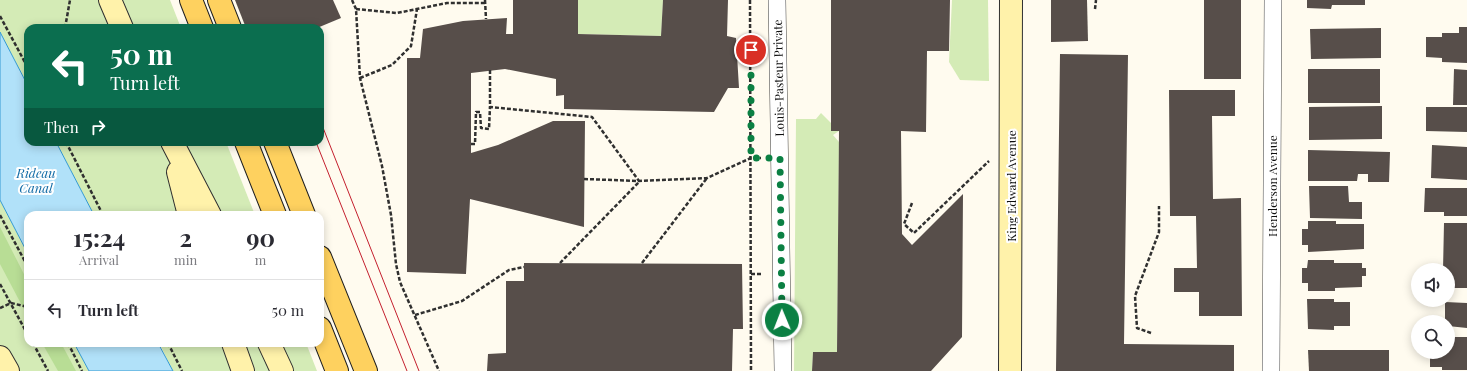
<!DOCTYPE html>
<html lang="en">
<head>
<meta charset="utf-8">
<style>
  body { margin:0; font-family:"Playfair Display",serif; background:#f2f2f3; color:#2b2b33; height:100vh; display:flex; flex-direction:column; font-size:15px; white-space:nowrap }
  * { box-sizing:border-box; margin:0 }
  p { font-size:13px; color:#7c7c81 }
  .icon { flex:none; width:22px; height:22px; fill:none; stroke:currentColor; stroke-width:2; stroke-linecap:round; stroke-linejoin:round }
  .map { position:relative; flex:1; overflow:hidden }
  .side { position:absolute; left:24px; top:211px; width:300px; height:136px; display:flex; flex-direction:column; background:#fff; border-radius:12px; box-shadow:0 2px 10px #0003 }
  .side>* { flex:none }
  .guide { position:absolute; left:24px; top:24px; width:300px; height:122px; border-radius:12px; box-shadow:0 2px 10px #0003; background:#0b6e4f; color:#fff; overflow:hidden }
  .tools { position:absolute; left:1411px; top:263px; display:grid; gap:8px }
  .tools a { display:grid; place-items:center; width:44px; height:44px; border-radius:50%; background:#fff; box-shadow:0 2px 10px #0003; font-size:20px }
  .pin { position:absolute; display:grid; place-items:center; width:34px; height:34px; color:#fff; margin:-17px; border:2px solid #fff; border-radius:50%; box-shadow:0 1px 4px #0007 }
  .me { position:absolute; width:44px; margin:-22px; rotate:359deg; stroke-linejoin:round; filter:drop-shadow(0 0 3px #0008) }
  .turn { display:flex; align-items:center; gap:14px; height:84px; padding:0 20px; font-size:18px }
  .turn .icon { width:52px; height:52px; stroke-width:2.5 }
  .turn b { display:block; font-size:28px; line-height:34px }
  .then { display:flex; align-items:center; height:38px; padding:0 20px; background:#0003; gap:8px; font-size:15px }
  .eta { display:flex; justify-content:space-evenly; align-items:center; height:68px; text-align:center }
  .eta b { font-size:24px; font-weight:700; line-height:28px }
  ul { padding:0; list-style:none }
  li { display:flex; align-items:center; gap:12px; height:60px; padding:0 20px; border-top:1px solid #e1e1e2 }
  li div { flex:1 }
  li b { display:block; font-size:15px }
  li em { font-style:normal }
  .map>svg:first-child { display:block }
  .green { fill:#d4ebb6 }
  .forest { fill:#b8dd95 }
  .water { fill:#b1e1f9; stroke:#349ad3 }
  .building { fill:#574e4a }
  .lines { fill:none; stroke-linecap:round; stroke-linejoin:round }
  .street-casing { stroke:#414141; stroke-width:18 }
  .secondary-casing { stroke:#303030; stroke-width:24 }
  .primary-casing { stroke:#1f1f1f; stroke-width:24 }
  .path { stroke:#303030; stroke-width:2.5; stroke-dasharray:4 2; stroke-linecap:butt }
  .street { stroke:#fff; stroke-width:17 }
  .secondary { stroke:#fff2aa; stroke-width:22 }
  .primary { stroke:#fed15f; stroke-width:22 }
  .tram { stroke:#c41f2e; stroke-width:1 }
  .route { stroke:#0b8043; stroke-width:7; stroke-dasharray:0 12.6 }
  .labels { text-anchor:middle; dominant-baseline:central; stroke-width:4; stroke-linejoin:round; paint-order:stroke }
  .street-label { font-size:12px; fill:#0e0e0e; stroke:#fff }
  .water-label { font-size:13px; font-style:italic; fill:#116ba6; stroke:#fff }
</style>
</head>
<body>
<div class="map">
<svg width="1467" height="371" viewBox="0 0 1467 371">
  <rect width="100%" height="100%" fill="#fffbef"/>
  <g class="green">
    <path d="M 0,0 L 170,0 L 181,28 L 28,28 L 28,86 L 0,32 Z"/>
    <path d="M 578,0 L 663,0 L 661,36 L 578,34 Z"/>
    <path d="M 952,0 L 988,0 L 989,81 L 960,80 L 949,62 Z"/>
    <path d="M 821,113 L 839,131 L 833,135 L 839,142 L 837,352 L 813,352 L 812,371 L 794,371 L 796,119 L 816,119 Z"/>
    <path d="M 56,142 L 226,142 L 255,215 L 94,215 Z"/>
    <path d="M 0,200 L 28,254 L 28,343 L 74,343 L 89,371 L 0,371 Z"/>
    <path d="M 159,343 L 306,343 L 317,371 L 173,371 Z"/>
  </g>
  <g class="forest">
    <path d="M 0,227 L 28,282 L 28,317 L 0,264 Z"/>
    <path d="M 42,343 L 61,343 L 76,371 L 58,371 Z"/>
  </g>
  <g class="water">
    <path d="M 0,32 L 28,86 L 28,142 L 56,142 L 94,215 L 28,215 L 28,254 L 0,200 Z"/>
    <path d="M 74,343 L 158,343 L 173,371 L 89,371 Z"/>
  </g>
  <g class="building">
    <path d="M 235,0 L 333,0 L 341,18 L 317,28 L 246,28 Z"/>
    <path d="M 513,0 L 578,0 L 578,34 L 661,36 L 663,0 L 728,0 L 727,36 L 736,38 L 739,88 L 728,88 L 714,112 L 564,109 L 564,95 L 556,96 L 556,79 L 505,69 L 471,73 L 471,153 L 498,145 L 553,121 L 585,121 L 584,227 L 470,199 L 466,274 L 407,272 L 407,58 L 420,58 L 423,29 L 463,21 L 507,18 L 506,34 L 513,34 Z"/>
    <path d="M 831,0 L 950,0 L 949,51 L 927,51 L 926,132 L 901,131 L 902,234 L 912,245 L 963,194 L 962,337 L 931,371 L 812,371 L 813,352 L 837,352 L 839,131 L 831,131 Z"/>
    <path d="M 1051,0 L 1087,0 L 1088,41 L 1051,42 Z"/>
    <rect x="1204" y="0" width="37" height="79"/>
    <path d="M 1307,0 L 1365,0 L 1365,5 L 1332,5 L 1331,9 L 1307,8 Z"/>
    <path d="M 1459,27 L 1467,27 L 1467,63 L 1442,62 L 1442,58 L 1426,57 L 1426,37 L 1442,37 L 1442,33 L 1459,33 Z"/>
    <path d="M 1381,28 L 1381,58 L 1311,59 L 1310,29 Z"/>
    <path d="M 1060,54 L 1128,55 L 1124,344 L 1234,345 L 1234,371 L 1056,371 Z"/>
    <rect x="1308" y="69" width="72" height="34"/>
    <path d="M 1454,69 L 1467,70 L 1467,105 L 1453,105 Z"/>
    <path d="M 1169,90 L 1235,90 L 1235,116 L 1212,116 L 1213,199 L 1241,198 L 1242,316 L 1199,316 L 1199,292 L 1174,292 L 1174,268 L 1197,268 L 1196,216 L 1170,216 Z"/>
    <path d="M 1382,106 L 1382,139 L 1309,140 L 1309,107 Z"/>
    <path d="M 1426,107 L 1467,107 L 1467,132 L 1426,131 Z"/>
    <path d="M 1432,145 L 1467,147 L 1467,180 L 1431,178 Z"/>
    <path d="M 1308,150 L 1390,152 L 1389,182 L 1368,182 L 1368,174 L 1358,174 L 1357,181 L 1308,181 Z"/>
    <path d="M 1309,186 L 1348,186 L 1349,202 L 1362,202 L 1362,219 L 1310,218 Z"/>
    <path d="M 1425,188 L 1467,188 L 1467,216 L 1444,216 L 1444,212 L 1424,212 Z"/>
    <path d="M 1308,221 L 1336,221 L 1336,224 L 1364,224 L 1364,249 L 1308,252 L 1308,245 L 1302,245 L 1302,229 L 1308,229 Z"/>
    <path d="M 1444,223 L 1467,223 L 1467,288 L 1448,288 L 1448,270 L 1443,270 Z"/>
    <path d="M 1308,260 L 1334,260 L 1334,263 L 1362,263 L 1362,268 L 1366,268 L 1366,276 L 1362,276 L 1362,287 L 1335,288 L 1335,291 L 1308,291 L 1308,283 L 1302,283 L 1302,268 L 1307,268 Z"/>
    <path d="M 524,263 L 742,264 L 743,329 L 733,329 L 732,371 L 487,371 L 488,354 L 506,353 L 506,281 L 524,281 Z"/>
    <path d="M 1307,299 L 1334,299 L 1334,302 L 1350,302 L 1350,326 L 1334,326 L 1334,330 L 1308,329 Z"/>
    <path d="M 1445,302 L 1467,303 L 1467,328 L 1448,326 L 1448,322 L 1445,322 Z"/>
    <path d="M 1455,337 L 1467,337 L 1467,370 L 1442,370 L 1442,367 L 1430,367 L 1430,352 L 1448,352 L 1448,338 Z"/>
    <path d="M 1308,350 L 1389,350 L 1389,371 L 1309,371 Z"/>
  </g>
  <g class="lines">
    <defs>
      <g id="street">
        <path d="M 777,0 L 783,371"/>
        <path d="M 1271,371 L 1273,0"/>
      </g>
      <g id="secondary">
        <path d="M 110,0 L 122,28"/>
        <path d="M 172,142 L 210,215"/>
        <path d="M 178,172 L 189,215"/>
        <path d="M 233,343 L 243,371"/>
        <path d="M 269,343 L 282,371"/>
        <path d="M 0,357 L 8,371"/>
        <path d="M 1010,371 L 1011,0"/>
      </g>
      <g id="primary">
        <path d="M 191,0 L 202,28"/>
        <path d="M 219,0 L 230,28"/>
        <path d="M 246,142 L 275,215"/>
        <path d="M 275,142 L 304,215"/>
        <path d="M 320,257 L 366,371"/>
        <path d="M 320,328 L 337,371"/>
      </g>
    </defs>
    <use href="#street" class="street-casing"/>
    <use href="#secondary" class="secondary-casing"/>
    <use href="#primary" class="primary-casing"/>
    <g class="path">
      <path d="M 352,0 L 356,9 L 360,78 L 382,166 L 391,215 L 396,264 L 400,282 L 439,371"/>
      <path d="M 485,0 L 486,19"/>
      <path d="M 750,0 L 751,371"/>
      <path d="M 356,9 L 397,13 L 447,3 L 486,3"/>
      <path d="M 1095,9 L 1096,0"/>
      <path d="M 0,16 L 28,68"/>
      <path d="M 65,28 L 70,0"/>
      <path d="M 490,70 L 490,107 L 592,117 L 639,181"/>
      <path d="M 360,78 L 392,65 L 411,46 L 417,9"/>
      <path d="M 66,142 L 103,215"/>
      <path d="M 471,144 L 475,144 L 476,112 L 480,112 L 481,128 L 489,129 L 490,107"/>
      <path d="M 584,179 L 639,181 L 707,178 L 751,158 L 761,158"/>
      <path d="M 912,203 L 904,224 L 914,233 L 989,161"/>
      <path d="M 0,215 L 28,267"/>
      <path d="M 560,263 L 639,182"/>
      <path d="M 642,263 L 707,178"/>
      <path d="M 751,274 L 763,274"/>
      <path d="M 0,284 L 28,335"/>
      <path d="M 0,308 L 11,303 L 28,307"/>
      <path d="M 415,315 L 462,301 L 509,270 L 524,267"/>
      <path d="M 1151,333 L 1137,328 L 1135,296 L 1159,232 L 1159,206"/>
      <path d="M 33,343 L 48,371"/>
      <path d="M 68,343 L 82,371"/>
      <path d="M 168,343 L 182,371"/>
    </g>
    <use href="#street" class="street"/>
    <use href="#secondary" class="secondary"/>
    <use href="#primary" class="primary"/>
    <g class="tram">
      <path d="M 320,120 L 419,371"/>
      <path d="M 316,142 L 407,371"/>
    </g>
  </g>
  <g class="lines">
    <path class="route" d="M 751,50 L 751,158 L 780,158 L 782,320"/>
  </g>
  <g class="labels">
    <g class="street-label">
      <text transform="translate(778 78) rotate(-91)">Louis-Pasteur Private</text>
      <text transform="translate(1011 186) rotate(-90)">King Edward Avenue</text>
      <text transform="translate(1272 186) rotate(-90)">Henderson Avenue</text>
    </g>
    <g class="water-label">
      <text x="36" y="172">Rideau<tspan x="36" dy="15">Canal</tspan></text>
    </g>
  </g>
</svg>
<div class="tools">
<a><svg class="icon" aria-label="sound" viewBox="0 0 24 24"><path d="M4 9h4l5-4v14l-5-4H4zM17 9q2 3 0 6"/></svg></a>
<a><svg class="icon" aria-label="search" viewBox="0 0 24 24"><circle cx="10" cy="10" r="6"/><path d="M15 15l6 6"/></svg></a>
</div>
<div class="pin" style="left:751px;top:50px;background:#d93025"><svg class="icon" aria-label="arrive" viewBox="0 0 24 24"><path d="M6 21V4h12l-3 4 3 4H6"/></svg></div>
<svg class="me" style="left:782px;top:320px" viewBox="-20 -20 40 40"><circle r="17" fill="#0b8043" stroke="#fff" stroke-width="3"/><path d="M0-11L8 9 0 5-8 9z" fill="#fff"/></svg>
<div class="guide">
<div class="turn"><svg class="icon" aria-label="left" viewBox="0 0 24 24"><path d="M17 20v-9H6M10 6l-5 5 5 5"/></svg><div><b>50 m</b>Turn left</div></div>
<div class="then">Then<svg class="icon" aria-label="right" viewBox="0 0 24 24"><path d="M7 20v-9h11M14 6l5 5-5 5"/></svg></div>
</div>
<section class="side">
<div class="eta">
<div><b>15:24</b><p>Arrival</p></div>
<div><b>2</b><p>min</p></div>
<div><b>90</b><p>m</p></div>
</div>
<ul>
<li><svg class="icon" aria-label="left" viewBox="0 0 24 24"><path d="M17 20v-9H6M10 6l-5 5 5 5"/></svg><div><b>Turn left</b></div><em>50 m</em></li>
</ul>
</section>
</div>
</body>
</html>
